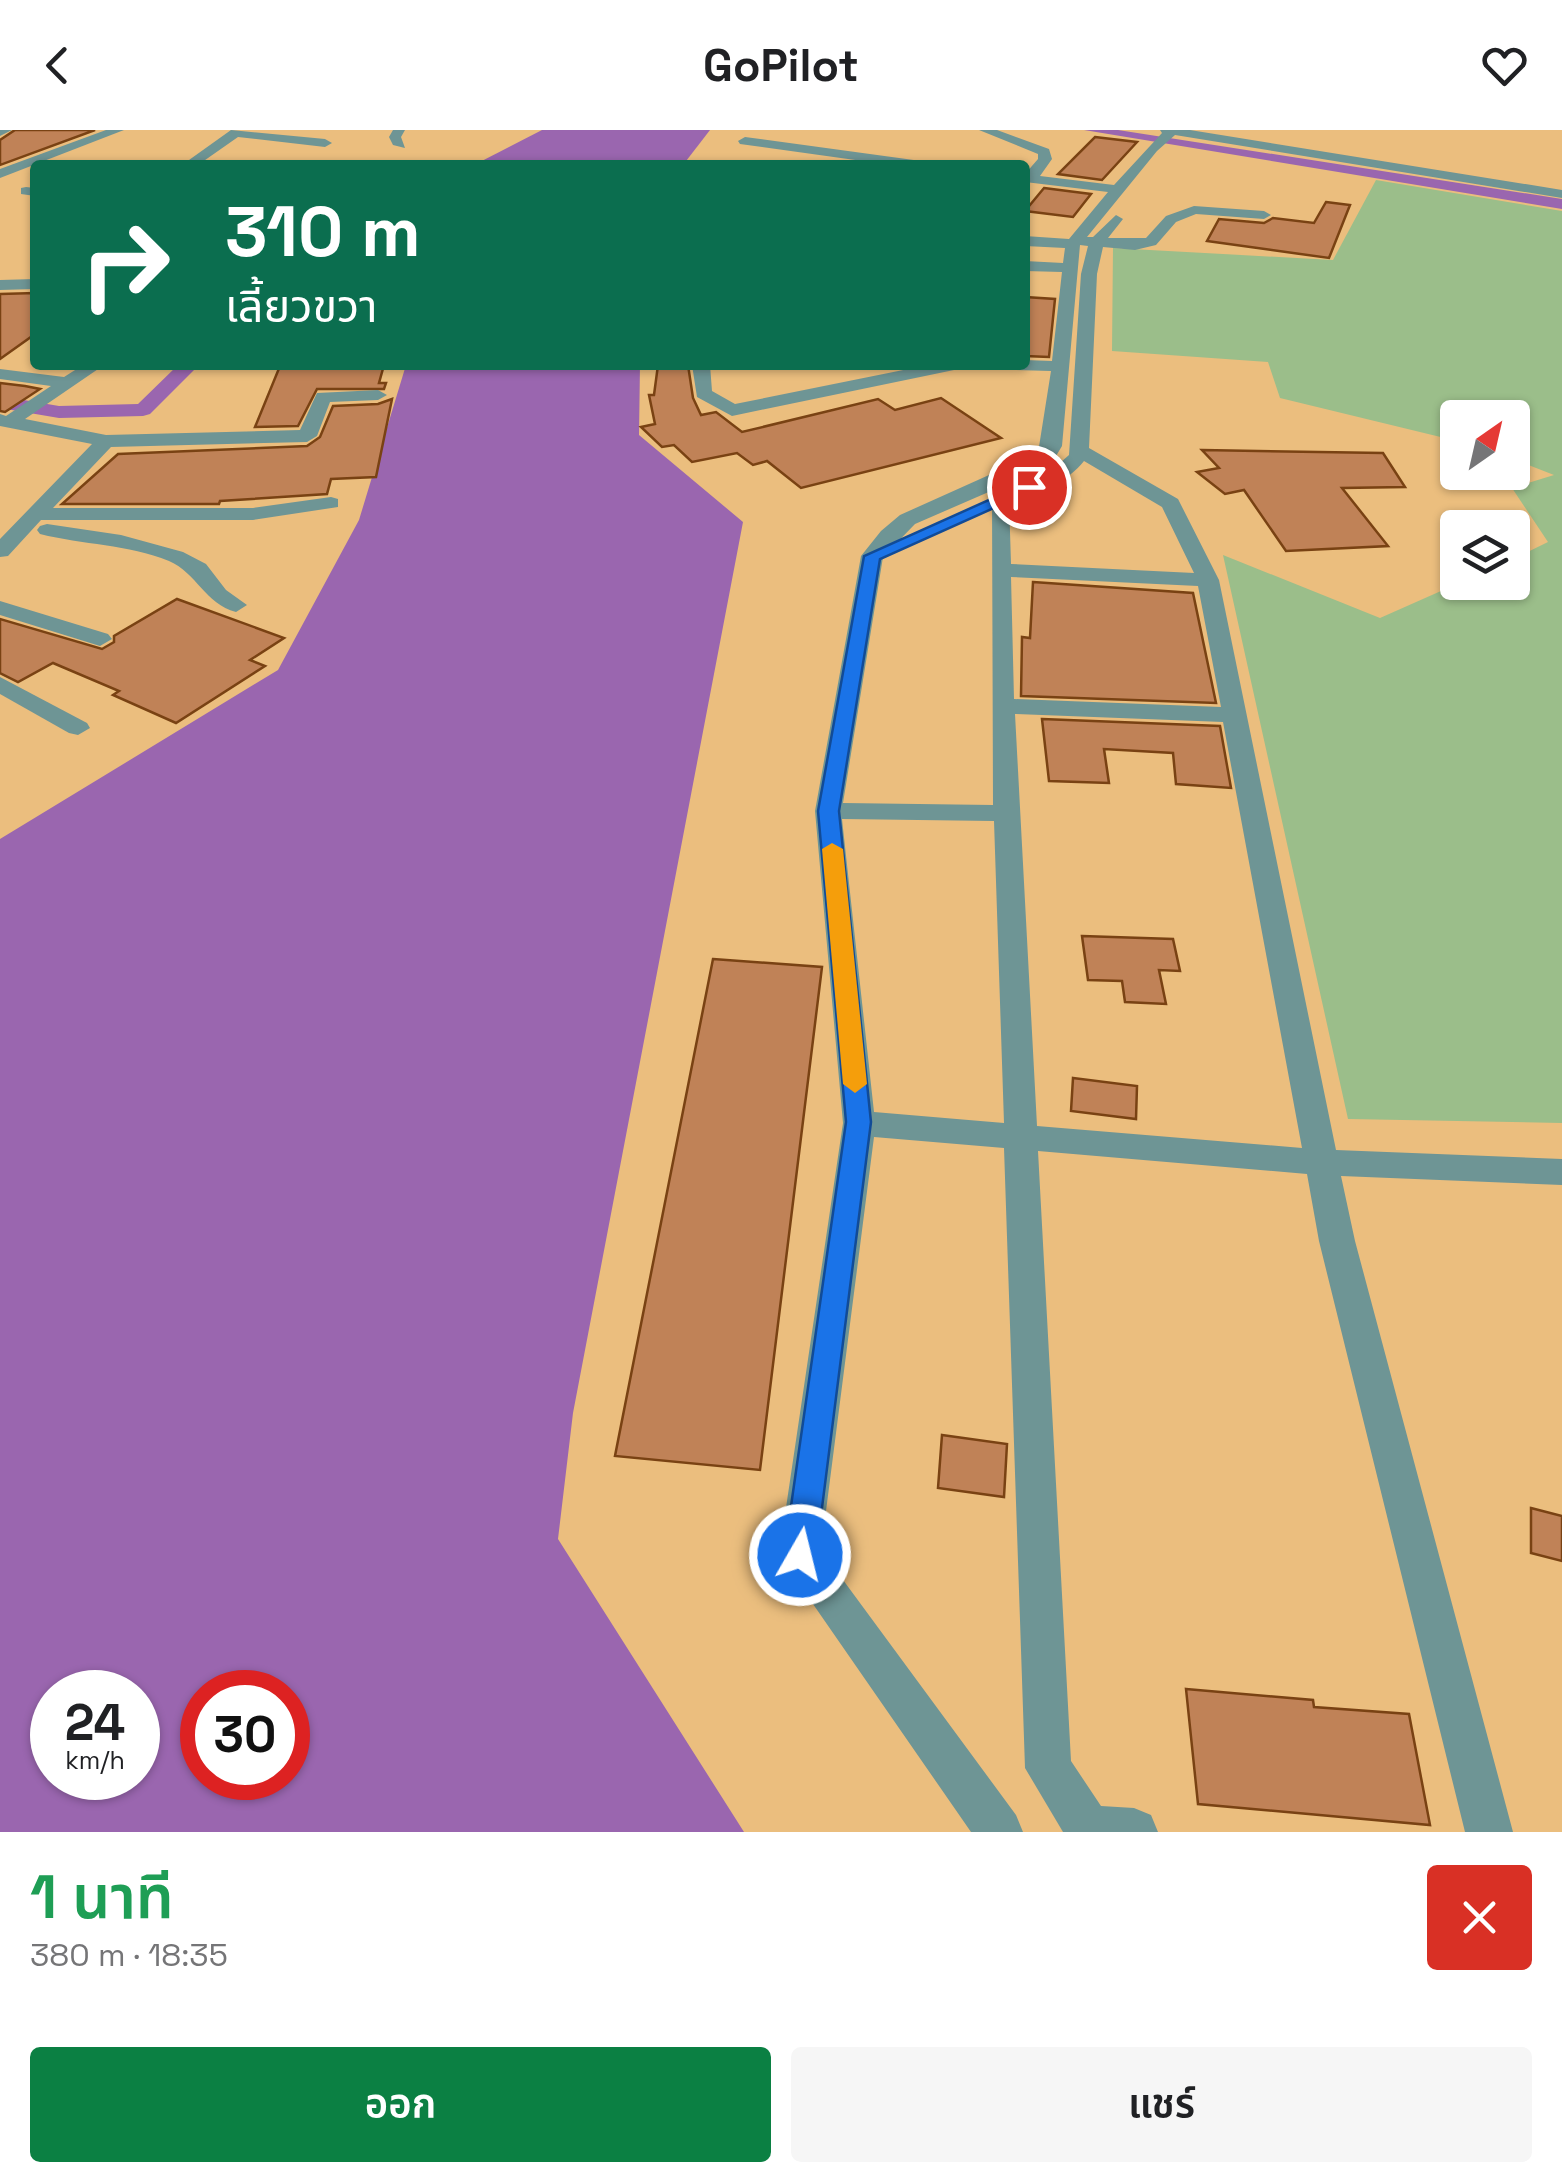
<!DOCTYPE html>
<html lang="th">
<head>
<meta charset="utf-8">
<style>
  body { margin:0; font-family:"Space Grotesk","Noto Sans Thai",sans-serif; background:#f6f6f6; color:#202124; height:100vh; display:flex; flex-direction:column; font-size:38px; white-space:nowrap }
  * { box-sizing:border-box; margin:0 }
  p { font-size:32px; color:#757577 }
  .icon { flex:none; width:55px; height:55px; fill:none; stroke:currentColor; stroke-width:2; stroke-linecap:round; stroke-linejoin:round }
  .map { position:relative; height:1702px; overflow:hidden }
  .panel { display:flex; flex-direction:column; background:#fff; flex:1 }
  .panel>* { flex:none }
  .top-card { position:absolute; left:30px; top:30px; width:1000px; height:210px; border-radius:10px; box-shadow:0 2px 8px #0004; background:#0b6e4f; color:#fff; overflow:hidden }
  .needle { width:65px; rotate:34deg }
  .controls { position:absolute; left:1440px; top:270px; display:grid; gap:20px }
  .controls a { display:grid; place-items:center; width:90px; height:90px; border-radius:10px; background:#fff; box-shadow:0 2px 8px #0004; font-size:50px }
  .speed { position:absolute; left:30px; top:1540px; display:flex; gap:20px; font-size:50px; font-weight:700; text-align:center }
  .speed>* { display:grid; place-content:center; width:130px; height:130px; border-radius:50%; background:#fff; box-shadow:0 2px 8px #0004; line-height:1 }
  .speed small { font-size:25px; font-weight:400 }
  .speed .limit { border:15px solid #d22; background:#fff; color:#111 }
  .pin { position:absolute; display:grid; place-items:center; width:85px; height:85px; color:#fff; margin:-42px; border:5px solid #fff; border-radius:50%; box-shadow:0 2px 10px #0007 }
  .me { position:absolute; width:110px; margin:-55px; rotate:8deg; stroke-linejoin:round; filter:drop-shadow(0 0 8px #0008) }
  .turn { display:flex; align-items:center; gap:35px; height:210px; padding:0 30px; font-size:45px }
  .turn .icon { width:130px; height:130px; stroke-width:2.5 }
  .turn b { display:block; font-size:70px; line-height:85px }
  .round { display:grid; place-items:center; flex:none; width:105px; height:105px; border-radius:10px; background:#f6f6f6 }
  .head { display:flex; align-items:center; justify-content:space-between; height:170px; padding:0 30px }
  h1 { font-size:60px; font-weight:600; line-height:75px; color:#1e9e55 }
  .action { display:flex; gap:20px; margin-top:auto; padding:20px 30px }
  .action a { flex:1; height:115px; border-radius:10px; background:#0b8043; color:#fff; font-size:40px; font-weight:600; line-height:115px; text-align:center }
  .action a+a { background:#f6f6f6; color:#202124 }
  header { display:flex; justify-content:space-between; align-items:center; height:130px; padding:0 30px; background:#fff; font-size:45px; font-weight:600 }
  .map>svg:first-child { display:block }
  .green { fill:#9bbe8a }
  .water { fill:#9a66af; fill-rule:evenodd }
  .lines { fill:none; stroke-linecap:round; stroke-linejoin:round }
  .canal { fill:#9a66af; fill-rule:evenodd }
  .building { fill:#c08257; stroke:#794213; stroke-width:2.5 }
  .minor { fill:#6e9595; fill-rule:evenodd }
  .route { fill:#1a73e8; stroke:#114b97; stroke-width:2.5 }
  .slow { fill:#f59e0b }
</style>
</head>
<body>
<header><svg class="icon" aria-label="back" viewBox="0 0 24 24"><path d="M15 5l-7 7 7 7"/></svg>GoPilot<svg class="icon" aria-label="heart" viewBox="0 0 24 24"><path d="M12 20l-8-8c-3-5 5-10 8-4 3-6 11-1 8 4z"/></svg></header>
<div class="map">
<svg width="1562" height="1702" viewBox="0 0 1562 1702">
  <rect width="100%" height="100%" fill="#ebbe7e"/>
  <path class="green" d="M 1376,50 L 1562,81 L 1562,993 L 1348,989 L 1223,425 L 1380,488 L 1459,453 L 1512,452 L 1513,429 L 1548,412 L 1512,358 L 1554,345 L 1513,329 L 1512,288 L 1458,288 L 1457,311 L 1280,268 L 1268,232 L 1112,221 L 1113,118 L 1333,130 Z"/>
  <g class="water">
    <path d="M 542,0 L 710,0 L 683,35 L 474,35 Z"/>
    <path d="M 406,235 L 640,235 L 639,305 L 743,392 L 573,1283 L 558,1409 L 744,1702 L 0,1702 L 0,709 L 278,540 L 359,390 ZM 52,1562 L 138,1562 L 138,1648 L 52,1648 ZM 202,1562 L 288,1562 L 288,1648 L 202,1648 Z"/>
  </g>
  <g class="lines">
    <g class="canal">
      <path d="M 1084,0 L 1118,0 L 1562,69 L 1562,79 Z"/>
      <path d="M 178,235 L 199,235 L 150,284 L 143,286 L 59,288 L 0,278 L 0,266 L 59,276 L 138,274 Z"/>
    </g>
  </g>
  <g class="building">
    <path d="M 15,0 L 95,0 L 0,35 L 0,10 Z"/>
    <path d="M 1095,7 L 1137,12 L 1102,50 L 1058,44 Z"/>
    <path d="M 1044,58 L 1091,64 L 1073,87 L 1025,81 Z"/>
    <path d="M 1326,72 L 1350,75 L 1329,128 L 1207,111 L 1219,89 L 1264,93 L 1273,88 L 1314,93 Z"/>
    <path d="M 35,163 L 35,204 L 0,229 L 0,164 Z"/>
    <path d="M 1025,167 L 1055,169 L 1049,227 L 1025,226 Z"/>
    <path d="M 384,235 L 379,253 L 386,253 L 384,259 L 317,259 L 298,296 L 255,297 L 280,236 Z"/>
    <path d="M 658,235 L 688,235 L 693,268 L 701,285 L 716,282 L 742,302 L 878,269 L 895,280 L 941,268 L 1001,308 L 801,358 L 767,331 L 753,335 L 737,323 L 692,332 L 674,315 L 662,317 L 641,297 L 655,294 L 649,265 L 654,265 Z"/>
    <path d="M 0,253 L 25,256 L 40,259 L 5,282 L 0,281 Z"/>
    <path d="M 392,269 L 376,347 L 331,349 L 327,364 L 220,371 L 219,374 L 62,374 L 118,324 L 307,316 L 320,307 L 333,276 L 378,274 Z"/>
    <path d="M 1202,320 L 1383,323 L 1405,357 L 1342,358 L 1388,416 L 1286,421 L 1244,360 L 1225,364 L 1197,342 L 1219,338 Z"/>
    <path d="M 1033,452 L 1193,463 L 1216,573 L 1021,566 L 1022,507 L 1030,508 Z"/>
    <path d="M 177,469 L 284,508 L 250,530 L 265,536 L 176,593 L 113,565 L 119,561 L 53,533 L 18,552 L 0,543 L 0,489 L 102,519 L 114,512 L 114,506 Z"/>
    <path d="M 1042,589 L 1220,596 L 1231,658 L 1176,654 L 1173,623 L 1104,619 L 1109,653 L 1049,651 Z"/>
    <path d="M 1082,806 L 1173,809 L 1180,841 L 1159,840 L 1166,874 L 1125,872 L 1122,851 L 1088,850 Z"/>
    <path d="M 713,829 L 822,837 L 760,1340 L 615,1326 Z"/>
    <path d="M 1073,948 L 1137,956 L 1136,989 L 1071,981 Z"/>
    <path d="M 942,1305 L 1007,1314 L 1004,1367 L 938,1358 Z"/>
    <path d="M 1531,1378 L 1562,1386 L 1562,1431 L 1531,1423 Z"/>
    <path d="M 1186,1559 L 1313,1570 L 1314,1577 L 1409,1584 L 1430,1695 L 1198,1674 Z"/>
  </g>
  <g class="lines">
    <g class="minor">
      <path d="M 0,0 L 12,0 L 0,6 Z"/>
      <path d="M 106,0 L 124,0 L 0,48 L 0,39 Z"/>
      <path d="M 231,0 L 325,9 L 332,13 L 325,17 L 238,7 L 198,35 L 182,35 Z"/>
      <path d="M 393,0 L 405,0 L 401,7 L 405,18 L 393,15 L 389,7 Z"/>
      <path d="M 979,0 L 997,0 L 1049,19 L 1052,29 L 1040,46 L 1114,55 L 1162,3 L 1160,0 L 1190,0 L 1562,60 L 1562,68 L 1175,5 L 1157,21 L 1087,107 L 1093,107 L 1116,85 L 1123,89 L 1108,108 L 1146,108 L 1166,86 L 1194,76 L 1264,81 L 1271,85 L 1264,89 L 1196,84 L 1176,92 L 1156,115 L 1135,120 L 1103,117 L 1097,144 L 1089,318 L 1178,369 L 1219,450 L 1336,1020 L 1562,1029 L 1562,1055 L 1341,1046 L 1355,1111 L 1513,1702 L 1465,1702 L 1319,1111 L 1307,1044 L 1038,1021 L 1071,1631 L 1101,1676 L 1134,1678 L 1151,1685 L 1158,1702 L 1063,1702 L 1025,1638 L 1004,1018 L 874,1007 L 821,1420 L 1016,1685 L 1023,1702 L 971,1702 L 779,1425 L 843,993 L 815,681 L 861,426 L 881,401 L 900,385 L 1038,323 L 1051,241 L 1016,240 L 1007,235 L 1025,235 L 1025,230 L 1052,231 L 1062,142 L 1025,141 L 1025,131 L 1063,133 L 1065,118 L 1025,116 L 1025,106 L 1069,109 L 1108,62 L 1025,52 L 1025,44 L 1038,29 L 1038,24 ZM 1080,115 L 1088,116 L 1081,144 L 1069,325 L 1052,340 L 1006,362 L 1016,368 C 1041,361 1068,352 1084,331 L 1162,377 L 1194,443 L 1011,434 L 1009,370 L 1006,366 L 992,366 L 993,675 L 843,673 L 883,427 L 915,394 L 1030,344 L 1053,331 L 1062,316 ZM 1011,447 L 1198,456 L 1221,577 L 1014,569 ZM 1015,584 L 1223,592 L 1302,1018 L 1037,996 ZM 842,689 L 994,691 L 1004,993 L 874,982 Z"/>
      <path d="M 745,7 L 921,31 L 928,35 L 891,35 L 740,14 L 738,11 Z"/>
      <path d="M 26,57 L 35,58 L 35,66 L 21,64 L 21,58 Z"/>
      <path d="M 35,149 L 35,159 L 0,160 L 0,150 Z"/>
      <path d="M 83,235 L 104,235 L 25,289 L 106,305 L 300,300 L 317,263 L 378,260 L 387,265 L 378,270 L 330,272 L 317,306 L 307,312 L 111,317 L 53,378 L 253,378 L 331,367 L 338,369 L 338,377 L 253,390 L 41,390 L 8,426 L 0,427 L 0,409 L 92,314 L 0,296 L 0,284 L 6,286 L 51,256 L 0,249 L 0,239 L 64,247 Z"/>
      <path d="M 692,235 L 710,235 L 712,261 L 735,274 L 928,235 L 963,235 L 954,240 L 732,286 L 697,267 Z"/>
      <path d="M 47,394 L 121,405 L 183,422 L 206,434 L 226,460 L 247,475 L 236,482 C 205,474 197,443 169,431 C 128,414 83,415 40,404 L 37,400 L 40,396 Z"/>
      <path d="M 0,471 L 108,504 L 112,509 L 100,516 L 0,485 Z"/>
      <path d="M 0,547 L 87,593 L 90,598 L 78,605 L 69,603 L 0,564 Z"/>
    </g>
  </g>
  <path class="route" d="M 1029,352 L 1034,354 L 1034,360 L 880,429 L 839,681 L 871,992 L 816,1425 L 811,1436 L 800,1440 L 789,1436 L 784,1425 L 846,992 L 818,681 L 864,426 Z"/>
  <path class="slow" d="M 832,713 L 843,719 L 867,954 L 855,963 L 843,954 L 822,719 Z"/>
</svg>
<div class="controls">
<a><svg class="needle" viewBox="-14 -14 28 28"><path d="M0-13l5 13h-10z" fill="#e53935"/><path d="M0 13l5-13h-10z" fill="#757577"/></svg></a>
<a><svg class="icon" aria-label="layers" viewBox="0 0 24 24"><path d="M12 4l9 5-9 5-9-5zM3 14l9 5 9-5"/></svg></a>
</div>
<div class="speed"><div>24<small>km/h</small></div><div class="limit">30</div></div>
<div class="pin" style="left:1029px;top:357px;background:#d93025"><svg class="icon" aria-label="arrive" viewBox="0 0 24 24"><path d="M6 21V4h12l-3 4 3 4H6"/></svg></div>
<svg class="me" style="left:800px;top:1425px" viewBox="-20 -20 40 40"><circle r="17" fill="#1a73e8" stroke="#fff" stroke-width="3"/><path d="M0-11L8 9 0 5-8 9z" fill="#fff"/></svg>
<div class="top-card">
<div class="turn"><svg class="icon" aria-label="right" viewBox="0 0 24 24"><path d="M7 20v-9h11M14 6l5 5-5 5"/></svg><div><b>310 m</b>เลี้ยวขวา</div></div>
</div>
</div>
<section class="panel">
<div class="head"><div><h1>1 นาที</h1><p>380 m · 18:35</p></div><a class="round" style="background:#d93025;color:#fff"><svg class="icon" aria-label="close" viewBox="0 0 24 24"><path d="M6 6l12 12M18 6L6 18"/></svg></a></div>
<div class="action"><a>ออก</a><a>แชร์</a></div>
</section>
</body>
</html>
